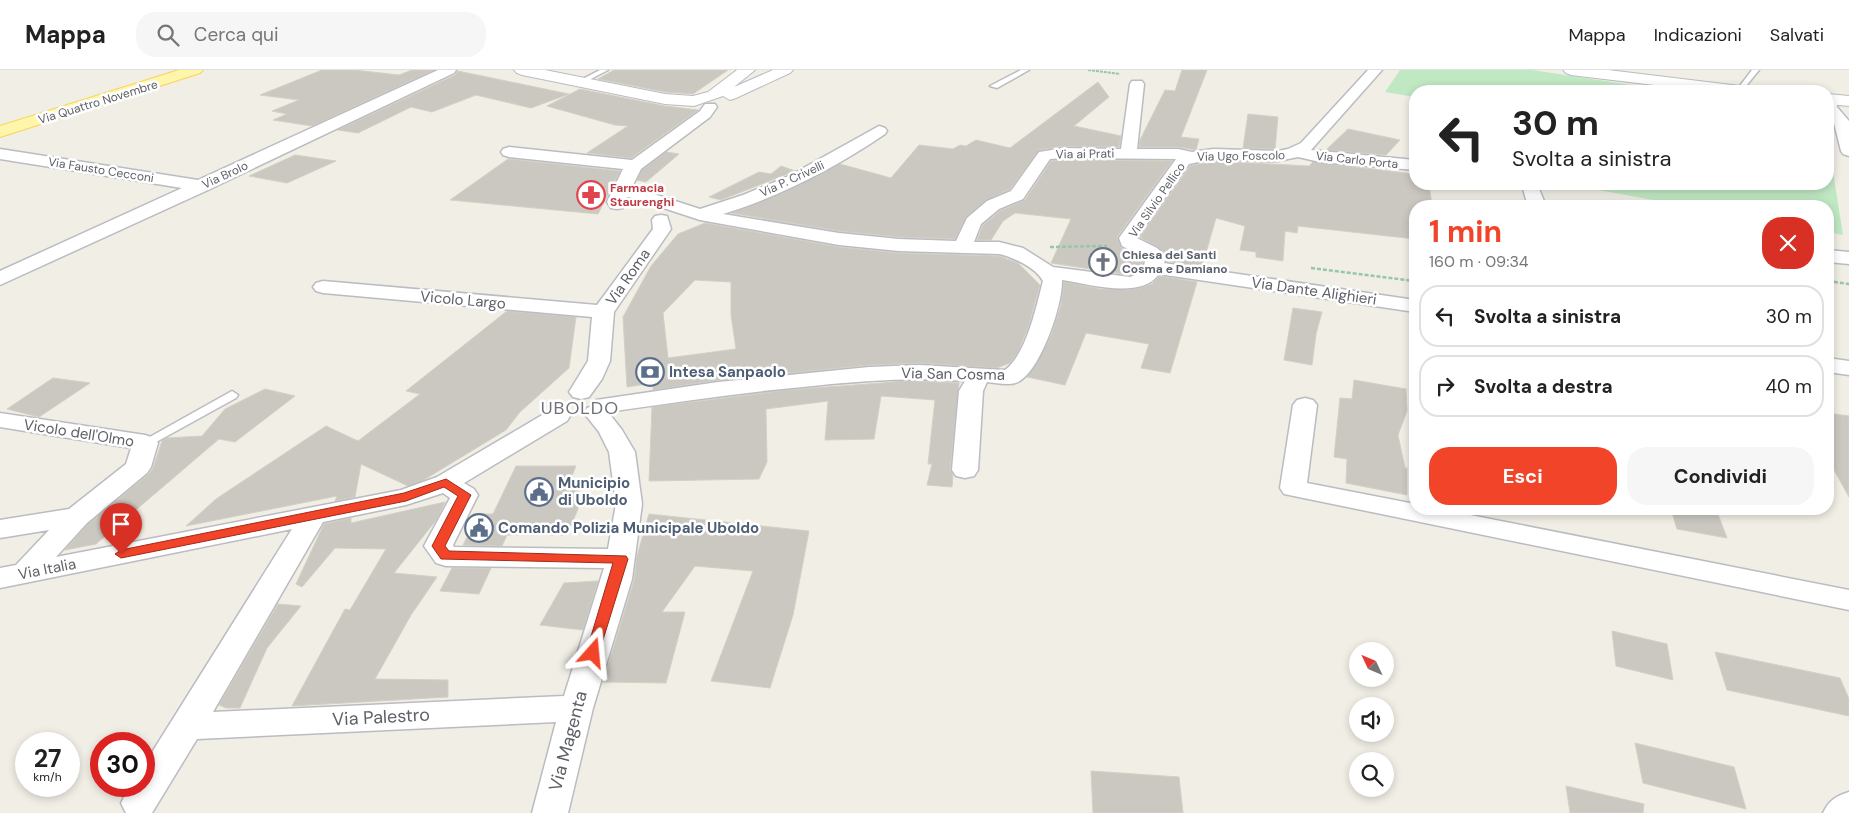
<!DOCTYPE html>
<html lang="it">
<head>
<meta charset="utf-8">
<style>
  body { margin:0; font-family:"DM Sans",sans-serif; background:#f6f6f6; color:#222; height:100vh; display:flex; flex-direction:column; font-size:19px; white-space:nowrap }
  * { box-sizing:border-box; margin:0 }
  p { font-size:16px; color:#767676 }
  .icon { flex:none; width:28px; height:28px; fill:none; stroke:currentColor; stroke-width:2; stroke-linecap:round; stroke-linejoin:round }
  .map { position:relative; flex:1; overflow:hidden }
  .sheet { position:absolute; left:1409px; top:130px; width:425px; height:315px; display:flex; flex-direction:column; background:#fff; border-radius:20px; box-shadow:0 2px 8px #0003 }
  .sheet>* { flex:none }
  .hud { position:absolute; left:1409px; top:15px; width:425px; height:105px; border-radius:20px; box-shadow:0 2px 8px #0003; background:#fff; color:#222; overflow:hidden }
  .needle { width:32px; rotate:314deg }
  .controls { position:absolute; left:1349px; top:572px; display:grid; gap:10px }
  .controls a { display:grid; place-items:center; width:45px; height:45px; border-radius:50%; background:#fff; box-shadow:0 2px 8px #0003; font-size:25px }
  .speed { position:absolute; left:15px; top:662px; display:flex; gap:10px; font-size:25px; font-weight:700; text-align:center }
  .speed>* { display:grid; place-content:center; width:65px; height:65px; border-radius:50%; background:#fff; box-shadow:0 2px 8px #0003; line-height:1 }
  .speed small { font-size:12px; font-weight:400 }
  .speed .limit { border:8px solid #d22; background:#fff; color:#111 }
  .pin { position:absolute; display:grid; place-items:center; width:42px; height:42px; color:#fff; margin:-51px -21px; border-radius:50% 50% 50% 0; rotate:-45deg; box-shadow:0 0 5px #0007 }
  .pin .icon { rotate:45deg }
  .me { position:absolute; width:55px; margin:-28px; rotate:18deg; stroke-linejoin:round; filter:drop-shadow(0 0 4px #0008) }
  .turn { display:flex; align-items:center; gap:18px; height:105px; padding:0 20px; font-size:22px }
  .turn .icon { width:65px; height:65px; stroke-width:2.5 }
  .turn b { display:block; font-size:35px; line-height:42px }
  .round { display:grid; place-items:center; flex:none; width:52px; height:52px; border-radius:20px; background:#f6f6f6 }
  .overview { display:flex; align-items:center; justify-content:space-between; height:85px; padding:0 20px }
  h1 { font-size:30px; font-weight:700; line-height:38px; color:#f14429 }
  .button { display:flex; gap:10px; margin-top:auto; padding:10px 20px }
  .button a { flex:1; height:58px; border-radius:20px; background:#f14429; color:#fff; font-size:20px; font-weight:700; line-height:58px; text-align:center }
  .button a+a { background:#f6f6f6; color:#222 }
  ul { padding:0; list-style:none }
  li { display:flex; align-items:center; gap:15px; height:62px; margin:0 10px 8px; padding:0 10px; border:2px solid #e0e0e0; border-radius:20px }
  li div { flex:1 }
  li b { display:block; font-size:19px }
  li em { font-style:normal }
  header { display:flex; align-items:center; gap:30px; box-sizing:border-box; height:70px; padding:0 25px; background:#fff; border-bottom:1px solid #e0e0e0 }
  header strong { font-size:24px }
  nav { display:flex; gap:28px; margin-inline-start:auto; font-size:18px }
  .search { width:350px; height:45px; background:#f6f6f6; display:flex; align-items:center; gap:12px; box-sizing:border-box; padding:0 18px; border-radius:20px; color:#767676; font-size:19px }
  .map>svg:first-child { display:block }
  .green { fill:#c0e8c3 }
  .building { fill:#cbc8c2; stroke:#d5d0c3; fill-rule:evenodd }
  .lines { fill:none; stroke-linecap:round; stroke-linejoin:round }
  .service-casing { stroke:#babcc1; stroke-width:3 }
  .minor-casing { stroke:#babcc1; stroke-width:3 }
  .tertiary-casing { stroke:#babcc1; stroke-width:2 }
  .primary-casing { stroke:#f8d456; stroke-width:2 }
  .path-far1 { stroke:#98c7a8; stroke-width:2; stroke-dasharray:3 1; stroke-linecap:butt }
  .path { stroke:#98c7a8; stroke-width:2.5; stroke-dasharray:4 2; stroke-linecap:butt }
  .service { fill:#fff; fill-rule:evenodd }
  .minor { fill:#fff; fill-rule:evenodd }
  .tertiary { fill:#fff; fill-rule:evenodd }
  .primary { fill:#fff6ab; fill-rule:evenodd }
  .route { fill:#f14429; stroke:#9d2c1b }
  .labels { text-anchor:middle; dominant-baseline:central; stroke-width:5; stroke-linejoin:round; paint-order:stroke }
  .far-street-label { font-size:12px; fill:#5d6066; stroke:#fff }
  .far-health-label { font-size:12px; font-weight:bold; fill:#be3a42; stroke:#fff; text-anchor:start }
  .far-worship-label { font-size:12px; font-weight:bold; fill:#5b616d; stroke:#fff; text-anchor:start }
  .street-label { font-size:15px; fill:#5d6066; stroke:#fff }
  .service-label { font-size:15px; font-weight:bold; fill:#4e5e75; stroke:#fff; text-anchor:start }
  .quarter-label { font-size:18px; letter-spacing:1px; fill:#6e7278; stroke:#fff }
  .near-street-label { font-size:18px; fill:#5d6066; stroke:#fff }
</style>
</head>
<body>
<header>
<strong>Mappa</strong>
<div class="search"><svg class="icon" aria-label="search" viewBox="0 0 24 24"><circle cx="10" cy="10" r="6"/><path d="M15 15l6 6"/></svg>Cerca qui</div>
<nav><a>Mappa</a><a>Indicazioni</a><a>Salvati</a></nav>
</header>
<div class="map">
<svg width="1849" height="743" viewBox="0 0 1849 743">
  <rect width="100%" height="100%" fill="#f0eee5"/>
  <g class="green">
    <path d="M 1400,0 L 1532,0 L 1671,21 L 1415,21 L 1415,27 L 1385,22 Z"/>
    <path d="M 1828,70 L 1843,165 L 1828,162 L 1828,136 L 1686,136 L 1565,114 L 1828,114 Z"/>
  </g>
  <g class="building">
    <path d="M 322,0 L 354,0 L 399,5 L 412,0 L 434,0 L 312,56 L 273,50 L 287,44 L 272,41 L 299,30 L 260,25 Z"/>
    <path d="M 614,0 L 728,0 L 693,24 L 665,22 L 598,9 Z"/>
    <path d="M 1182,0 L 1207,0 L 1181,67 L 1199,69 L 1196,80 L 1178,77 L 1139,77 L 1140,70 L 1165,20 L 1175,21 Z"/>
    <path d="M 458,1 L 569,24 L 531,38 L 476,25 L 432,42 L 411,37 L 358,63 L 338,60 L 455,5 Z"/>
    <path d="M 1098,12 L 1109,27 L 1074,56 L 1121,66 L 1119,77 L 1064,76 L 1039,80 L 1010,119 L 986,130 L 966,147 L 955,169 L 899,167 L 839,161 L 731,143 L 787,121 L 840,94 L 891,108 L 919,75 L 953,79 L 960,75 L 966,76 L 976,70 L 1010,78 Z"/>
    <path d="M 580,19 L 665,36 L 698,40 L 631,88 L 587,83 L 628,56 L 615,55 L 547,36 Z"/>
    <path d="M 1248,44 L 1278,47 L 1275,79 L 1243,78 Z"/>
    <path d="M 1348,59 L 1400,70 L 1386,85 L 1326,80 Z"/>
    <path d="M 666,82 L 679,84 L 646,112 L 637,110 L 642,100 Z"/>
    <path d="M 295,85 L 336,91 L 287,113 L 249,106 Z"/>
    <path d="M 508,89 L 509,89 L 620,101 L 598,144 L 450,130 Z"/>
    <path d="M 1064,90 L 1172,91 L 1117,167 L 1121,178 L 1144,189 L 1141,197 L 1135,203 L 1130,205 L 1051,193 L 1071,149 L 1015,143 L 1003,151 L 991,170 L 977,170 L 983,155 L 1000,141 L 1025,130 L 1051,91 Z"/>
    <path d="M 1213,91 L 1309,96 L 1313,92 L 1415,104 L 1415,114 L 1429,114 L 1432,136 L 1415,136 L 1415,169 L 1298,156 L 1297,163 L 1285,161 L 1283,191 L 1256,187 L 1256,182 L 1240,180 L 1245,156 L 1216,148 L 1202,197 L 1166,191 L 1167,186 L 1158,177 L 1140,167 L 1190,96 Z"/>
    <path d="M 781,96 L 795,101 L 721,130 L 709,127 L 759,102 L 771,104 Z"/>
    <path d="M 705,153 L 839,177 L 899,183 L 999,186 L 1018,193 L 1040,215 L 1028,258 L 1018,282 L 1010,293 L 997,298 L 920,293 L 869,295 L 718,310 L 653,320 L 653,313 L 627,317 L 623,247 L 651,196 L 678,164 ZM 695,210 L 731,212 L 731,245 L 736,279 L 668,288 L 663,243 Z"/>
    <path d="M 1160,206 L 1197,212 L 1170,303 L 1141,298 L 1149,274 L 1086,263 L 1065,315 L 1027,307 L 1036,295 L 1051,266 L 1061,235 L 1064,212 L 1100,219 L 1128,220 L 1140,218 L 1152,214 Z"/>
    <path d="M 1293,238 L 1322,242 L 1316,264 L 1312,295 L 1284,290 Z"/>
    <path d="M 507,241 L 576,247 L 569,298 L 520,342 L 506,360 L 422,411 L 408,416 L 361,394 L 355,427 L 335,431 L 337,426 L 186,456 L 216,429 L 326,356 L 358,371 L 420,324 L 406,321 Z"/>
    <path d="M 53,308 L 90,313 L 39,347 L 7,339 Z"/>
    <path d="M 1354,310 L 1406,319 L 1407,341 L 1398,365 L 1405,398 L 1407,398 L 1407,425 L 1346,413 L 1347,389 L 1334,387 L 1340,328 L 1352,329 Z"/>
    <path d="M 908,311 L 959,313 L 950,400 L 953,405 L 952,417 L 927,415 L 932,394 L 928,394 L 935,330 L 881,326 L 874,369 L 825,370 L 828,331 L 766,339 L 767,392 L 759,409 L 649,411 L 652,337 L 787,320 Z"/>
    <path d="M 265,319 L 295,326 L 235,372 L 219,369 L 96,474 L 65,480 L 88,454 L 149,404 L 153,398 L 162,371 L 167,368 L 202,366 L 225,339 Z"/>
    <path d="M 1828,343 L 1849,346 L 1849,427 L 1828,389 Z"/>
    <path d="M 516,396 L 576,396 L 566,420 L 579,420 L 578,439 L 567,465 L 507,465 L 502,476 L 463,475 L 479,444 L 493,444 Z"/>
    <path d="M 445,432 L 437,449 L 394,503 L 437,507 L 411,545 L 375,609 L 448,610 L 448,627 L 292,636 L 345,539 L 350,540 L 386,479 L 335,478 L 302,517 L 296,514 L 324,454 L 351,448 L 351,453 Z"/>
    <path d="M 1671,439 L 1716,439 L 1727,468 L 1677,459 Z"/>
    <path d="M 649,444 L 809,461 L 793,545 L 770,618 L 711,611 L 753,501 L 695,496 L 662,542 L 685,542 L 666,613 L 603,612 L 634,510 L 637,486 Z"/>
    <path d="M 452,498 L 491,498 L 479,524 L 440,521 Z"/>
    <path d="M 598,511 L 583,560 L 540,555 L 564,513 Z"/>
    <path d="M 278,534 L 301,536 L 267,578 L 240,638 L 226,638 L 219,635 Z"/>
    <path d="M 1612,561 L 1667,574 L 1673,610 L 1616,596 Z"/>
    <path d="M 1715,582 L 1840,608 L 1849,629 L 1849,646 L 1727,620 Z"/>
    <path d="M 1635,673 L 1734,697 L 1746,739 L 1643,713 Z"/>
    <path d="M 1091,701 L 1179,707 L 1183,743 L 1093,743 Z"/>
    <path d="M 1566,716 L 1644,734 L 1643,743 L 1570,743 Z"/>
  </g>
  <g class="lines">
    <defs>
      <g id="service">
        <path d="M 600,0 L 608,0 L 583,13 L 577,12 Z"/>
        <path d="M 1021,0 L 1029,0 L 997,18 L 990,16 Z"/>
        <path d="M 1752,0 L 1759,0 L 1742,21 L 1736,21 Z"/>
        <path d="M 232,321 L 238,325 L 236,328 L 149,376 L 141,376 L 139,373 Z"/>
      </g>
      <g id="minor">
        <path d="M 438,0 L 456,0 L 454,3 L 208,120 L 0,215 L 0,201 L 182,118 L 0,89 L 0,79 L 198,110 Z"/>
        <path d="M 1368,0 L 1382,0 L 1311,80 L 1415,90 L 1415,100 L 1320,92 L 1298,87 L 1278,91 L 1262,91 L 1213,89 L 1189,94 L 1137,168 L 1157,178 L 1166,187 L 1164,193 L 1415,230 L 1415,242 L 1159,204 C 1141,230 1090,214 1062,210 C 1063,234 1041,300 1018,312 C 1010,316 997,313 987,312 L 983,321 L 978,400 L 974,406 L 965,408 L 956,406 L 952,400 L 959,321 L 965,311 C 914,307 863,311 813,316 C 744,322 676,332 608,342 L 622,360 L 635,382 L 642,434 L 632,509 L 593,638 L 568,743 L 532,743 L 556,652 L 197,669 L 152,743 L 126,743 L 121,733 L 130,716 L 144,716 L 144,695 L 292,459 L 0,518 L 0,498 L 16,495 L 49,460 L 0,468 L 0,450 L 69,439 L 126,394 L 131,378 L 0,357 L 0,343 L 145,365 L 154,368 L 158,373 L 151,397 L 147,403 L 87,453 L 56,487 L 401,420 L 437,407 L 549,341 L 558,339 L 567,341 L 570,346 L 567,351 L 464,413 L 474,419 L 478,425 L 453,475 L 454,477 L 608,479 L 616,434 L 609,382 L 599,362 L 584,343 L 587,338 L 593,336 L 596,330 L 718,312 L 869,297 L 920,295 L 1005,300 C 1027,283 1036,237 1043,211 C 1036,198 1013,187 999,184 L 899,181 L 839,175 L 700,150 L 630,127 L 627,127 L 623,138 L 617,139 L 611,138 L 607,132 L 623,99 L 509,87 L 503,85 L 501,82 L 503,79 L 509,77 L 632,90 L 700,41 L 705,34 L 715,34 L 717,37 L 710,47 L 641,99 L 632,117 L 700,139 L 743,125 L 789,106 L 879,56 L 885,58 L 887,61 L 885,64 C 835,98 781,126 723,144 L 839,163 L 899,169 L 956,171 L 967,148 L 987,131 L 1011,121 L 1039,82 L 1064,78 L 1121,79 L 1130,14 L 1132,11 L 1142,11 L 1144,14 L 1137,79 L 1178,79 L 1192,82 L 1213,79 L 1278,81 L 1288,79 L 1301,73 ZM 1064,88 L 1176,89 L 1119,168 L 1122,176 L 1146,188 C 1144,198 1140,204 1130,207 L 1053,197 L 1023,178 L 999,172 L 974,172 L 981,154 L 999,139 L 1023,129 L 1050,89 ZM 443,423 L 450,428 L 424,476 L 436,493 L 446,496 L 604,498 L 564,626 L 213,642 L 323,452 L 406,435 Z"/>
        <path d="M 1834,26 L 1839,27 L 1841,30 L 1837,34 L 1837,37 L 1849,51 L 1849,86 L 1843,84 L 1841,81 L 1834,53 L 1828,44 L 1828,27 Z"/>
        <path d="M 1519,114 L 1537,114 L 1546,136 L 1528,136 L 1523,119 Z"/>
        <path d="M 661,145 L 667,146 L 671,159 L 614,242 L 610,291 L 602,309 L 589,327 L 581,329 L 573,327 L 569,322 L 588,291 L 592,247 L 323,223 L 316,221 L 313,217 L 316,213 L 323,211 L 597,235 L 653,159 L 652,150 L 655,146 Z"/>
        <path d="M 1828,180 L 1849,182 L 1849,194 L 1828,192 Z"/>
        <path d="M 1828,288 L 1849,291 L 1849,305 L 1828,302 Z"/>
        <path d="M 1305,328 L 1313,330 L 1317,335 L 1307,413 L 1415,434 L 1415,439 L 1440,439 L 1849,520 L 1849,540 L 1284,424 L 1280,418 L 1293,335 L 1297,330 Z"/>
        <path d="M 1849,722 L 1849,743 L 1823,743 C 1829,730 1836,726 1849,722 Z"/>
      </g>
      <g id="tertiary">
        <path d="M 514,0 L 545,0 L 665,24 L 693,26 L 708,22 L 737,0 L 755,0 L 734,17 L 773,0 L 793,0 L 790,3 L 736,28 L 730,30 L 723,26 L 694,36 L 665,34 L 522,5 L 517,3 Z"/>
        <path d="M 1563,0 L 1608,0 L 1740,16 L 1746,18 L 1748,21 L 1704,21 L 1571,5 L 1566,3 Z"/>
        <path d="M 1828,24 L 1849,26 L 1849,36 L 1828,34 Z"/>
      </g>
      <path id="primary" d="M 179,0 L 203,0 L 200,3 L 0,67 L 0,56 Z"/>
    </defs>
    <use href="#service" class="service-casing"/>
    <use href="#minor" class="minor-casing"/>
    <use href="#tertiary" class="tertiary-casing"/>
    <use href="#primary" class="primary-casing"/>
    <g class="path-far1">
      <path d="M 1088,0 L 1120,4"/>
      <path d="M 1761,19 L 1783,21"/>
    </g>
    <g class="path">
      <path d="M 1050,177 L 1107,176"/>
      <path d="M 1311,198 L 1415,211"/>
      <path d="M 1828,211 L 1849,214"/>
    </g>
    <use href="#service" class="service"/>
    <use href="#minor" class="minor"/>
    <use href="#tertiary" class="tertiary"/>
    <use href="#primary" class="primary"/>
  </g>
  <path class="route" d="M 446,409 L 471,425 L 445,476 L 449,481 L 626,486 L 628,489 L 598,586 L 593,588 L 588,586 L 586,583 L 613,493 L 441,489 L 432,476 L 458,426 L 444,417 L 406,431 L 121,488 L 115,484 L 121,480 L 404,423 Z"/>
  <defs>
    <symbol id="pharmacy-ring" viewBox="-11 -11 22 22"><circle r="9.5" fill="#fff" stroke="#e0444e" stroke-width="1.5"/><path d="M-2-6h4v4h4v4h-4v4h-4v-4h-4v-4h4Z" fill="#e0444e"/></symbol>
    <symbol id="church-ring" viewBox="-11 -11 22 22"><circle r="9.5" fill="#fff" stroke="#6b7280" stroke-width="1.5"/><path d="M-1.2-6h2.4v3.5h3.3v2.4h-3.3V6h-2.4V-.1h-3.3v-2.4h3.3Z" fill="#6b7280"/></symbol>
    <symbol id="bank-ring" viewBox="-11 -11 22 22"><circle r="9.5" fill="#fff" stroke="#5c6f8a" stroke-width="1.5"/><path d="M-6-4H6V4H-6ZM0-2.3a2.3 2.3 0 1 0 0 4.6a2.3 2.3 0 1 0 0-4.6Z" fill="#5c6f8a"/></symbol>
    <symbol id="civic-ring" viewBox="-11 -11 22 22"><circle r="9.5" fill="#fff" stroke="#5c6f8a" stroke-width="1.5"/><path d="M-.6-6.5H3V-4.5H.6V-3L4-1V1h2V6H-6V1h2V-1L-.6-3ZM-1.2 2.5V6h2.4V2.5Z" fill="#5c6f8a"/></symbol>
  </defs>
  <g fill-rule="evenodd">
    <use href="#pharmacy-ring" x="575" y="109" width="32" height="32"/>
    <use href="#church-ring" x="1087" y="176" width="32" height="32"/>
    <use href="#bank-ring" x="634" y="286" width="32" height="32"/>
    <use href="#civic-ring" x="523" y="406" width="32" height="32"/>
    <use href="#civic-ring" x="463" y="442" width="32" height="32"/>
  </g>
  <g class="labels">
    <g class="far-street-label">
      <text transform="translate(98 32) rotate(-17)">Via Quattro Novembre</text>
      <text transform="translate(1085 84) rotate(-1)">Via ai Prati</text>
      <text transform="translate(1241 86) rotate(-1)">Via Ugo Foscolo</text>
      <text transform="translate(1357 90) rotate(6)">Via Carlo Porta</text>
      <text transform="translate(101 100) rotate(9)">Via Fausto Cecconi</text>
      <text transform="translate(225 105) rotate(-25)">Via Brolo</text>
      <text transform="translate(792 109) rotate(-25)">Via P. Crivelli</text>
      <text transform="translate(1157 130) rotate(-55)">Via Silvio Pellico</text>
    </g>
    <g class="far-health-label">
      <text x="610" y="118">Farmacia<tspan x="610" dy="14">Staurenghi</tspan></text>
    </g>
    <g class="far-worship-label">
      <text x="1122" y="185">Chiesa dei Santi<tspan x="1122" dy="14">Cosma e Damiano</tspan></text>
    </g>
    <g class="street-label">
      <text transform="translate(628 207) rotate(-55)">Via Roma</text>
      <text transform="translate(1314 221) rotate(8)">Via Dante Alighieri</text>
      <text transform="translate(463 230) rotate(5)">Vicolo Largo</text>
      <text transform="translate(953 304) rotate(1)">Via San Cosma</text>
      <text transform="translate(79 363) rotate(9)">Vicolo dell'Olmo</text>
      <text transform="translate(47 499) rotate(-11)">Via Italia</text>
    </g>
    <g class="service-label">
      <text x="669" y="302">Intesa Sanpaolo</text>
      <text x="558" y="413">Municipio<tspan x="558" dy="17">di Uboldo</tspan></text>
      <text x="498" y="458">Comando Polizia Municipale Uboldo</text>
    </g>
    <g class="quarter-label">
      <text x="580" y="338">UBOLDO</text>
    </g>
    <g class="near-street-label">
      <text transform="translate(381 647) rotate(-3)">Via Palestro</text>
      <text transform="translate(568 671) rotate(-75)">Via Magenta</text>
    </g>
  </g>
</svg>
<div class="controls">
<a><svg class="needle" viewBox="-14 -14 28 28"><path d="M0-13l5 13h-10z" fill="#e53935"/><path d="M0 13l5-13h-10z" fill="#767676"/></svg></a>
<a><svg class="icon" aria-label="sound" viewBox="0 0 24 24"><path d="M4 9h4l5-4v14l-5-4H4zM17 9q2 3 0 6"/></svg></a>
<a><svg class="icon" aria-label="search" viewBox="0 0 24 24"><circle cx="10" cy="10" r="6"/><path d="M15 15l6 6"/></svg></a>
</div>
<div class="speed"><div>27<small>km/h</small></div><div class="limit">30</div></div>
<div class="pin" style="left:121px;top:484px;background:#d93025"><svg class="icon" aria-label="arrive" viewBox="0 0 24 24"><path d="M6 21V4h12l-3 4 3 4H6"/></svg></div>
<svg class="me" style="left:593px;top:583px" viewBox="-20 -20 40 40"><path d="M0-17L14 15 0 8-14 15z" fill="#f14429" stroke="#fff" stroke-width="4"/></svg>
<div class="hud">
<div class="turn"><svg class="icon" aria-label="left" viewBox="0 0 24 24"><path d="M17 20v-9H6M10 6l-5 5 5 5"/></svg><div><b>30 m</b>Svolta a sinistra</div></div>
</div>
<section class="sheet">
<div class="overview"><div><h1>1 min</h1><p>160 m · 09:34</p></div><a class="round" style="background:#d93025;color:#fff"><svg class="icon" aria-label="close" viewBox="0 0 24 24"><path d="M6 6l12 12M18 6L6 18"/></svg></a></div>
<ul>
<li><svg class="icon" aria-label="left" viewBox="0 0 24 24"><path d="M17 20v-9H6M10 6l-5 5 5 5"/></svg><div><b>Svolta a sinistra</b></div><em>30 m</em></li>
<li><svg class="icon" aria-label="right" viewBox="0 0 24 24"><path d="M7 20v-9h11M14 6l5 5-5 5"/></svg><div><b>Svolta a destra</b></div><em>40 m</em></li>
</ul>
<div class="button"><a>Esci</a><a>Condividi</a></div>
</section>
</div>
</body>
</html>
